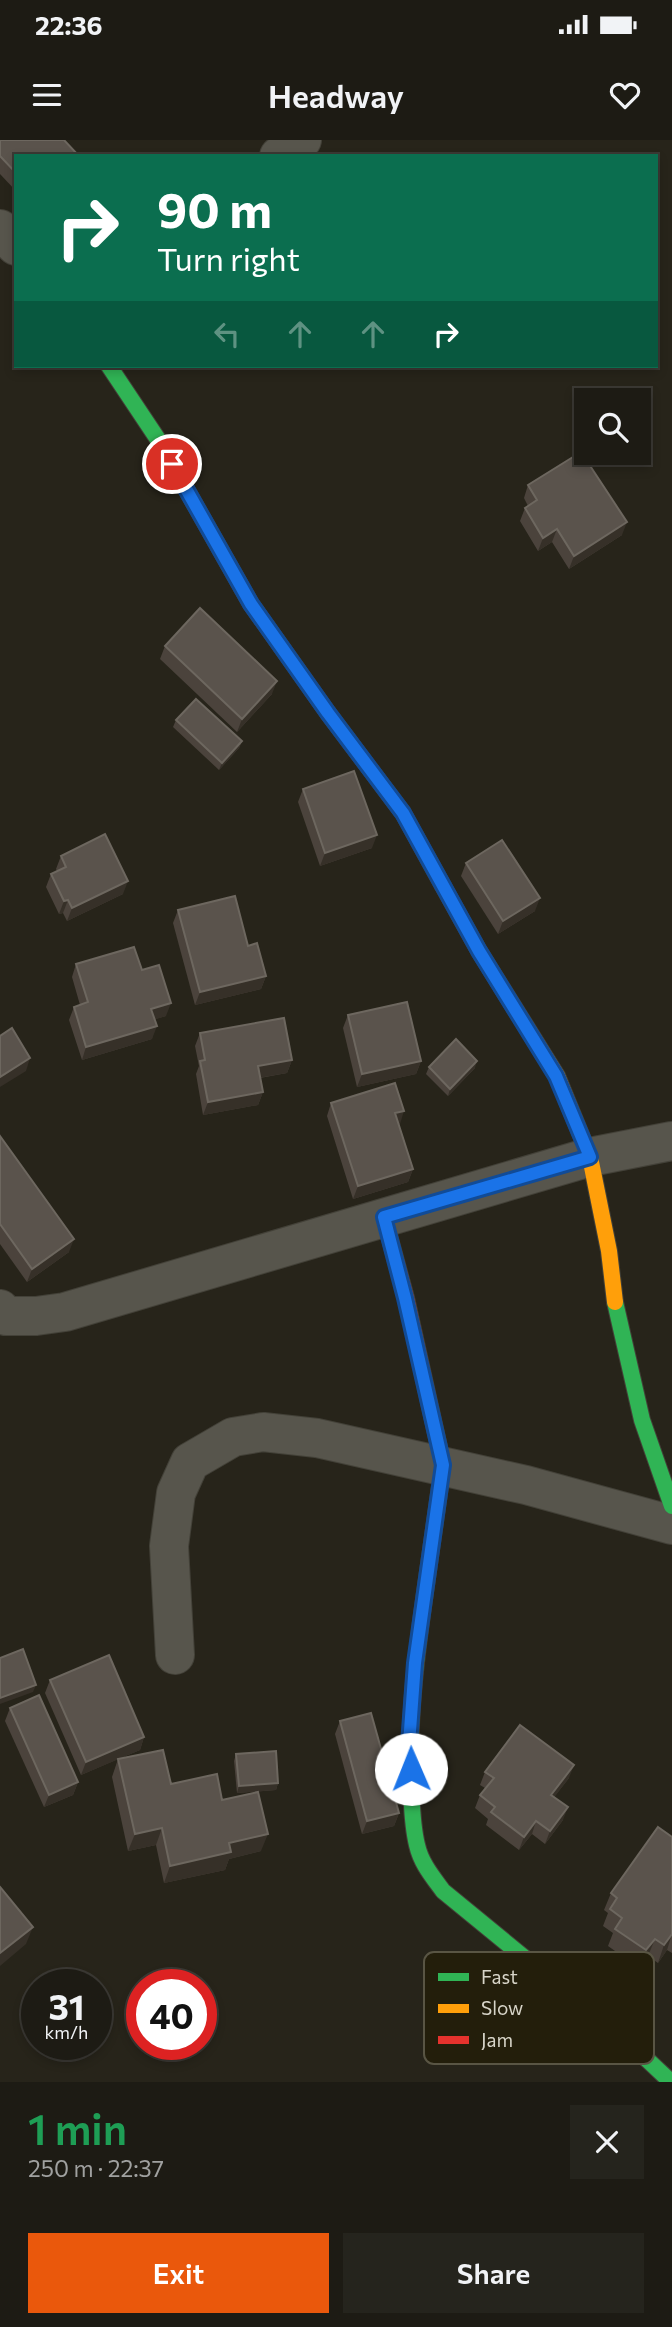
<!DOCTYPE html>
<html lang="en">
<head>
<meta charset="utf-8">
<style>
  body { margin:0; font-family:Commissioner,sans-serif; background:#25241d; color:#f1f3f6; height:100vh; display:flex; flex-direction:column; font-size:26px; white-space:nowrap }
  * { box-sizing:border-box; margin:0 }
  p { font-size:23px; color:#a0a1a0 }
  .icon { flex:none; width:38px; height:38px; fill:none; stroke:currentColor; stroke-width:2; stroke-linecap:round; stroke-linejoin:round }
  .map { position:relative; height:1942px; overflow:hidden }
  .details { display:flex; flex-direction:column; background:#1d1b14; flex:1 }
  .details>* { flex:none }
  .banner { position:absolute; left:14px; top:14px; width:644px; height:214px; border-radius:0px; box-shadow:0 4px 10px #0003,0 0 0 2px #3b3934; background:#0b6e4f; color:#fff; overflow:hidden }
  .buttons { position:absolute; left:574px; top:248px; display:grid; gap:14px }
  .buttons a { display:grid; place-items:center; width:77px; height:77px; border-radius:0px; background:#1d1b14; box-shadow:0 4px 10px #0003,0 0 0 2px #3b3934; font-size:35px }
  .speed { position:absolute; left:21px; top:1829px; display:flex; gap:14px; font-size:35px; font-weight:700; text-align:center }
  .speed>* { display:grid; place-content:center; width:91px; height:91px; border-radius:50%; background:#1d1b14; box-shadow:0 4px 10px #0003,0 0 0 2px #3b3934; line-height:1 }
  .speed small { font-size:18px; font-weight:400 }
  .speed .limit { border:10px solid #d22; background:#fff; color:#111 }
  .pin { position:absolute; display:grid; place-items:center; width:60px; height:60px; color:#fff; margin:-30px; border:4px solid #fff; border-radius:50%; box-shadow:0 2px 7px #0007 }
  .me { position:absolute; width:77px; margin:-38px; rotate:359deg; stroke-linejoin:round; filter:drop-shadow(0 0 5px #0008) }
  .turn { display:flex; align-items:center; gap:24px; height:147px; padding:0 28px; font-size:32px }
  .turn .icon { width:91px; height:91px; stroke-width:2.5 }
  .turn b { display:block; font-size:49px; line-height:60px }
  .lanes { display:flex; align-items:center; height:66px; padding:0 28px; background:#0003; justify-content:center; gap:35px; direction:ltr }
  .lanes .off { opacity:.35 }
  .round { display:grid; place-items:center; flex:none; width:74px; height:74px; border-radius:0px; background:#25241d }
  .summary { display:flex; align-items:center; justify-content:space-between; height:119px; padding:0 28px }
  h1 { font-size:42px; font-weight:600; line-height:52px; color:#1e9e55 }
  .action { display:flex; gap:14px; margin-top:auto; padding:14px 28px }
  .action a { flex:1; height:80px; border-radius:0px; background:#ea580c; color:#fff; font-size:28px; font-weight:600; line-height:80px; text-align:center }
  .action a+a { background:#25241d; color:#f1f3f6 }
  .status { display:flex; justify-content:space-between; align-items:center; height:49px; padding:0 35px; background:#1d1b14; direction:ltr }
  .status svg { height:19px; fill:currentColor }
  header { display:flex; justify-content:space-between; align-items:center; height:91px; padding:0 28px; background:#1d1b14; font-size:32px; font-weight:600 }
  .map>svg:first-child { display:block }
  .lines { fill:none; stroke-linecap:round; stroke-linejoin:round }
  .street-casing { stroke:#434138; stroke-width:40 }
  .fast-casing { stroke:#434138; stroke-width:18 }
  .slow-casing { stroke:#434138; stroke-width:18 }
  .jam-casing { stroke:#434138; stroke-width:18 }
  .street { stroke:#57554c; stroke-width:38 }
  .fast { stroke:#30b455; stroke-width:16 }
  .slow { stroke:#ff9f0a; stroke-width:16 }
  .jam { stroke:#e5322d; stroke-width:16 }
  .wall { fill:#4b433c }
  .shaded-wall { fill:#363028 }
  .building { fill:#5a534c; stroke:#6d675f; stroke-width:2 }
  .route-casing { stroke:#114b97; stroke-width:18 }
  .route { stroke:#1a73e8; stroke-width:12 }
  .key { fill:#231e0b; stroke:#595544; stroke-width:2 }
  .key-label { font-size:19px; fill:#d7d4c8 }
</style>
</head>
<body>
<div class="status"><b>22:36</b><svg viewBox="0 0 49 12"><path d="M0 12V9h3v3zM5 12V6h3v6zM10 12V3h3v9zM15 12V0h3v12zM26 1h20v11H26zM47 4h2v5h-2z"/></svg></div>
<header><svg class="icon" aria-label="menu" viewBox="0 0 24 24"><path d="M4 6h16M4 12h16M4 18h16"/></svg>Headway<svg class="icon" aria-label="heart" viewBox="0 0 24 24"><path d="M12 20l-8-8c-3-5 5-10 8-4 3-6 11-1 8 4z"/></svg></header>
<div class="map">
<svg width="672" height="1942" viewBox="0 0 672 1942">
  <rect width="100%" height="100%" fill="#27241a"/>
  <g class="lines">
    <defs>
      <g id="street">
        <path d="M 279,16 L 302,0"/>
        <path d="M 0,89 L 16,106"/>
        <path d="M 0,1169 L 6,1176 L 36,1176 L 65,1172 L 590,1017 L 672,1001"/>
        <path d="M 175,1515 L 169,1406 L 176,1353 L 190,1322 L 233,1297 L 263,1292 L 317,1298 L 526,1345 L 672,1385"/>
      </g>
      <g id="fast">
        <path d="M 109,226 L 159,301 L 251,464 L 328,573 L 403,673 L 443,746"/>
        <path d="M 615,1162 L 642,1280 L 672,1366"/>
        <path d="M 431,1410 C 420,1489 407,1566 411,1646 C 412,1665 412,1685 417,1705 C 421,1723 432,1736 443,1751 L 637,1910 L 671,1942"/>
      </g>
      <path id="slow" d="M 443,746 L 479,811 L 557,936 L 590,1017 L 609,1111 L 615,1162"/>
      <path id="jam" d="M 384,1077 L 406,1158 L 443,1325 L 431,1410"/>
    </defs>
    <use href="#street" class="street-casing"/>
    <use href="#fast" class="fast-casing"/>
    <use href="#slow" class="slow-casing"/>
    <use href="#jam" class="jam-casing"/>
    <use href="#street" class="street"/>
    <use href="#fast" class="fast"/>
    <use href="#slow" class="slow"/>
    <use href="#jam" class="jam"/>
  </g>
  <g class="wall">
    <path d="M 0,0 L 16,16 L 16,51 L 0,34 Z"/>
    <path d="M 528,345 L 622,395 L 569,429 L 552,402 L 538,411 L 520,381 L 525,368 L 528,366 L 524,358 Z"/>
    <path d="M 165,506 L 272,554 L 237,592 L 160,519 Z"/>
    <path d="M 176,580 L 242,601 L 239,608 L 219,630 L 173,587 Z"/>
    <path d="M 303,649 L 372,708 L 320,726 L 298,662 Z"/>
    <path d="M 61,716 L 123,754 L 67,781 L 63,773 L 59,774 L 46,747 L 51,734 L 57,731 L 56,729 Z"/>
    <path d="M 466,723 L 535,771 L 498,794 L 461,736 Z"/>
    <path d="M 178,770 L 248,806 L 266,836 L 261,849 L 195,865 L 173,783 Z"/>
    <path d="M 76,824 L 142,830 L 166,876 L 155,879 L 152,899 L 82,920 L 69,880 L 74,867 L 80,865 L 72,837 Z"/>
    <path d="M 348,875 L 421,921 L 416,934 L 357,947 L 343,888 Z"/>
    <path d="M 200,893 L 292,920 L 287,933 L 260,938 L 263,952 L 258,965 L 203,975 L 196,934 L 199,926 L 195,906 Z"/>
    <path d="M 429,927 L 475,928 L 448,956 L 426,934 Z"/>
    <path d="M 331,963 L 400,984 L 399,984 L 413,1029 L 408,1042 L 353,1059 L 327,976 Z"/>
    <path d="M 0,996 L 69,1112 L 27,1142 L 0,1104 Z"/>
    <path d="M 50,1540 L 144,1597 L 140,1610 L 118,1619 L 171,1644 L 222,1660 L 261,1711 L 229,1719 L 225,1730 L 164,1743 L 156,1705 L 128,1711 L 112,1637 L 118,1619 L 81,1635 L 45,1553 Z"/>
    <path d="M 10,1568 L 78,1642 L 73,1655 L 44,1667 L 5,1581 Z"/>
    <path d="M 340,1581 L 399,1673 L 394,1686 L 362,1694 L 335,1594 Z"/>
    <path d="M 236,1614 L 278,1643 L 276,1650 L 237,1653 L 234,1621 Z"/>
    <path d="M 485,1632 L 569,1638 L 554,1657 L 563,1680 L 545,1704 L 532,1694 L 519,1710 L 486,1685 L 488,1679 L 475,1668 L 480,1655 L 485,1648 L 480,1645 Z"/>
    <path d="M 672,1697 L 672,1813 L 667,1810 L 658,1823 L 648,1816 L 639,1828 L 608,1806 L 613,1793 L 603,1786 L 608,1773 L 604,1770 L 611,1753 Z"/>
  </g>
  <g class="shaded-wall">
    <path d="M 627,382 L 622,395 L 569,429 L 574,416 Z"/>
    <path d="M 557,389 L 552,402 L 538,411 L 543,398 Z"/>
    <path d="M 277,541 L 272,554 L 237,592 L 242,579 Z"/>
    <path d="M 242,601 L 239,608 L 219,630 L 222,623 Z"/>
    <path d="M 377,695 L 372,708 L 320,726 L 325,713 Z"/>
    <path d="M 128,741 L 123,754 L 67,781 L 72,768 Z"/>
    <path d="M 540,758 L 535,771 L 498,794 L 503,781 Z"/>
    <path d="M 68,760 L 63,773 L 59,774 L 64,761 Z"/>
    <path d="M 266,836 L 261,849 L 195,865 L 200,852 Z"/>
    <path d="M 171,863 L 166,876 L 147,882 L 151,869 Z"/>
    <path d="M 157,886 L 152,899 L 82,920 L 86,907 Z"/>
    <path d="M 30,918 L 26,931 L 0,947 L 0,937 Z"/>
    <path d="M 292,920 L 287,933 L 253,939 L 258,926 Z"/>
    <path d="M 421,921 L 416,934 L 357,947 L 362,934 Z"/>
    <path d="M 477,921 L 475,928 L 448,956 L 450,949 Z"/>
    <path d="M 263,952 L 258,965 L 203,975 L 208,962 Z"/>
    <path d="M 404,971 L 400,984 L 391,986 L 395,973 Z"/>
    <path d="M 413,1029 L 408,1042 L 353,1059 L 358,1046 Z"/>
    <path d="M 74,1099 L 69,1112 L 27,1142 L 32,1129 Z"/>
    <path d="M 36,1545 L 33,1552 L 0,1564 L 0,1558 Z"/>
    <path d="M 144,1597 L 140,1610 L 81,1635 L 86,1622 Z"/>
    <path d="M 574,1625 L 569,1638 L 546,1668 L 551,1655 Z"/>
    <path d="M 78,1642 L 73,1655 L 44,1667 L 49,1655 Z"/>
    <path d="M 278,1643 L 276,1650 L 237,1653 L 239,1646 Z"/>
    <path d="M 568,1667 L 563,1680 L 545,1704 L 550,1691 Z"/>
    <path d="M 399,1673 L 394,1686 L 362,1694 L 367,1681 Z"/>
    <path d="M 536,1681 L 532,1694 L 519,1710 L 524,1697 Z"/>
    <path d="M 162,1688 L 156,1705 L 128,1711 L 135,1694 Z"/>
    <path d="M 268,1694 L 261,1711 L 229,1719 L 225,1730 L 164,1743 L 170,1726 L 229,1703 Z"/>
    <path d="M 33,1787 L 26,1804 L 0,1826 L 0,1813 Z"/>
    <path d="M 672,1794 L 667,1810 L 658,1823 L 664,1805 Z"/>
    <path d="M 655,1799 L 648,1816 L 639,1828 L 646,1810 Z"/>
  </g>
  <g class="building">
    <path d="M 0,0 L 64,0 L 79,16 L 16,16 L 16,33 L 0,16 Z"/>
    <path d="M 581,312 L 627,382 L 574,416 L 557,389 L 543,398 L 525,368 L 537,360 L 528,345 Z"/>
    <path d="M 200,468 L 277,541 L 242,579 L 165,506 Z"/>
    <path d="M 196,559 L 242,601 L 222,623 L 176,580 Z"/>
    <path d="M 354,631 L 377,695 L 325,713 L 303,649 Z"/>
    <path d="M 105,694 L 128,741 L 72,768 L 68,760 L 64,761 L 51,734 L 66,727 L 61,716 Z"/>
    <path d="M 502,700 L 540,758 L 503,781 L 466,723 Z"/>
    <path d="M 235,756 L 248,806 L 257,803 L 266,836 L 200,852 L 178,770 Z"/>
    <path d="M 134,807 L 142,830 L 159,825 L 171,863 L 151,869 L 157,886 L 86,907 L 74,867 L 88,862 L 76,824 Z"/>
    <path d="M 407,862 L 421,921 L 362,934 L 348,875 Z"/>
    <path d="M 284,878 L 292,920 L 258,926 L 263,952 L 208,962 L 200,921 L 205,920 L 200,893 Z"/>
    <path d="M 12,888 L 30,918 L 0,937 L 0,896 Z"/>
    <path d="M 456,899 L 477,921 L 450,949 L 429,927 Z"/>
    <path d="M 395,943 L 404,971 L 395,973 L 413,1029 L 358,1046 L 331,963 Z"/>
    <path d="M 0,996 L 74,1099 L 32,1129 L 0,1084 Z"/>
    <path d="M 23,1509 L 36,1545 L 0,1558 L 0,1518 Z"/>
    <path d="M 109,1515 L 144,1597 L 86,1622 L 50,1540 Z"/>
    <path d="M 39,1555 L 78,1642 L 49,1655 L 10,1568 Z"/>
    <path d="M 371,1573 L 399,1673 L 367,1681 L 340,1581 Z"/>
    <path d="M 520,1585 L 574,1625 L 551,1655 L 568,1667 L 550,1691 L 536,1681 L 524,1697 L 491,1672 L 495,1667 L 480,1655 L 494,1638 L 485,1632 Z"/>
    <path d="M 163,1610 L 171,1644 L 217,1634 L 222,1660 L 258,1652 L 268,1694 L 229,1703 L 231,1712 L 170,1726 L 162,1688 L 135,1694 L 118,1619 Z"/>
    <path d="M 276,1611 L 278,1643 L 239,1646 L 236,1614 Z"/>
    <path d="M 658,1687 L 672,1697 L 672,1794 L 664,1805 L 655,1799 L 646,1810 L 615,1789 L 622,1778 L 610,1769 L 617,1758 L 611,1753 Z"/>
    <path d="M 0,1747 L 33,1787 L 0,1813 Z"/>
  </g>
  <g class="lines">
    <defs>
      <path id="route" d="M 172,324 L 251,464 L 328,573 L 403,673 L 479,811 L 556,936 L 590,1017 L 384,1077 L 405,1158 L 443,1325 L 415,1523 L 409,1604 L 411,1629"/>
    </defs>
    <use href="#route" class="route-casing"/>
    <use href="#route" class="route"/>
  </g>
  <rect x="424" y="1812" width="230" height="112" rx="10" class="key"/>
  <rect x="438" y="1833" width="31" height="8" fill="#30b455"/>
  <rect x="438" y="1864" width="31" height="9" fill="#ff9f0a"/>
  <rect x="438" y="1896" width="31" height="8" fill="#e5322d"/>
  <g class="key-label">
    <text x="481" y="1844">Fast</text>
    <text x="481" y="1875">Slow</text>
    <text x="481" y="1907">Jam</text>
  </g>
</svg>
<div class="buttons">
<a><svg class="icon" aria-label="search" viewBox="0 0 24 24"><circle cx="10" cy="10" r="6"/><path d="M15 15l6 6"/></svg></a>
</div>
<div class="speed"><div>31<small>km/h</small></div><div class="limit">40</div></div>
<div class="pin" style="left:172px;top:324px;background:#d93025"><svg class="icon" aria-label="arrive" viewBox="0 0 24 24"><path d="M6 21V4h12l-3 4 3 4H6"/></svg></div>
<svg class="me" style="left:411px;top:1629px" viewBox="-20 -20 40 40"><circle r="19" fill="#fff"/><path d="M0-13L10 11 0 6-10 11z" fill="#1a73e8"/></svg>
<div class="banner">
<div class="turn"><svg class="icon" aria-label="right" viewBox="0 0 24 24"><path d="M7 20v-9h11M14 6l5 5-5 5"/></svg><div><b>90 m</b>Turn right</div></div>
<div class="lanes"><svg class="icon off" aria-label="left" viewBox="0 0 24 24"><path d="M17 20v-9H6M10 6l-5 5 5 5"/></svg><svg class="icon off" aria-label="ahead" viewBox="0 0 24 24"><path d="M12 20V5M6 11l6-6 6 6"/></svg><svg class="icon off" aria-label="ahead" viewBox="0 0 24 24"><path d="M12 20V5M6 11l6-6 6 6"/></svg><svg class="icon" aria-label="right" viewBox="0 0 24 24"><path d="M7 20v-9h11M14 6l5 5-5 5"/></svg></div>
</div>
</div>
<section class="details">
<div class="summary"><div><h1>1 min</h1><p>250 m · 22:37</p></div><a class="round"><svg class="icon" aria-label="close" viewBox="0 0 24 24"><path d="M6 6l12 12M18 6L6 18"/></svg></a></div>
<div class="action"><a>Exit</a><a>Share</a></div>
</section>
</body>
</html>
